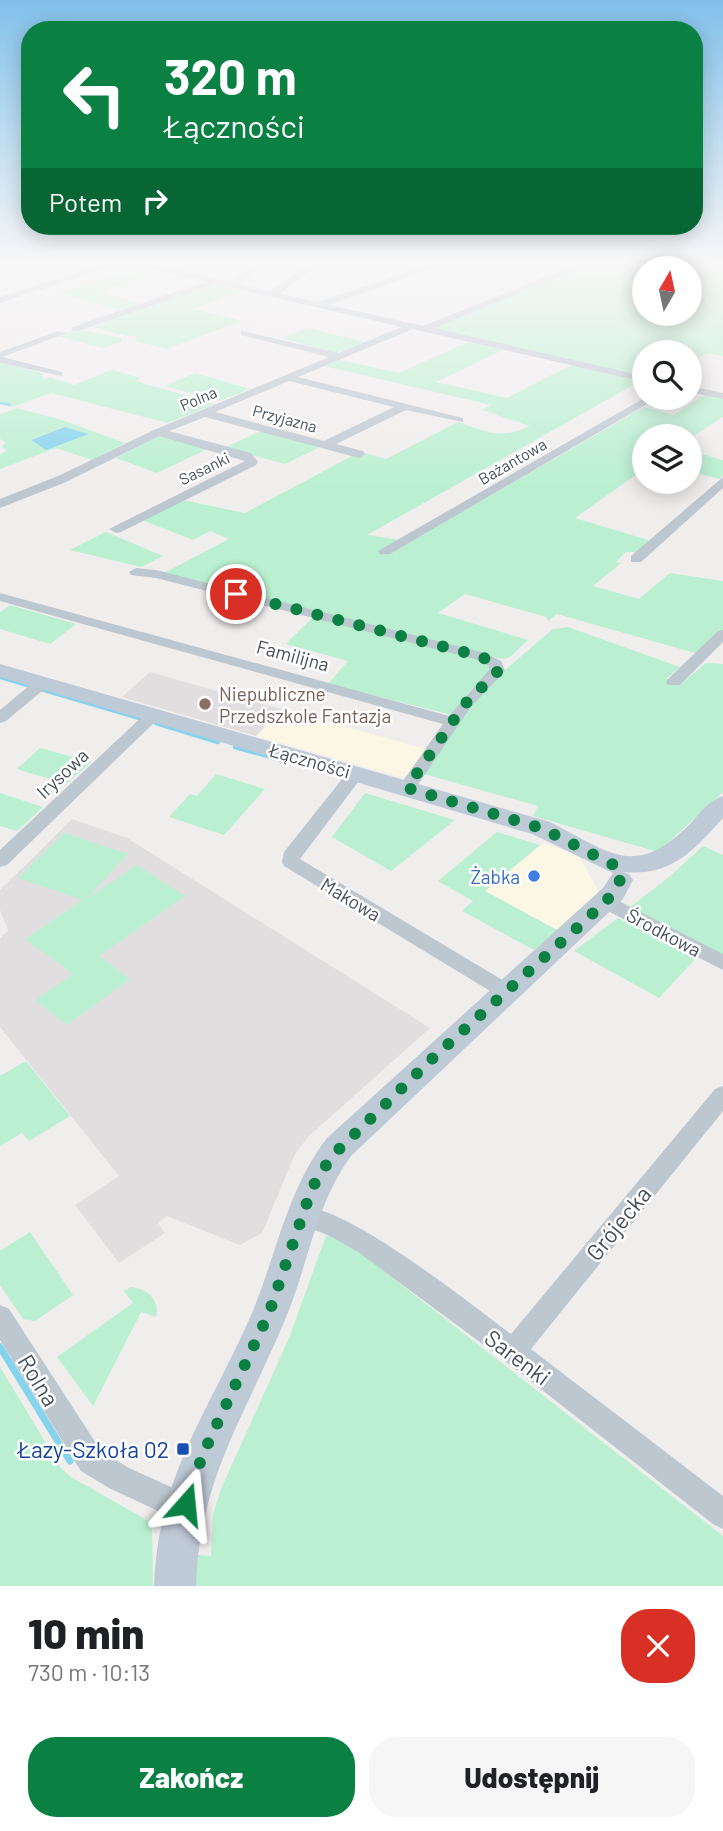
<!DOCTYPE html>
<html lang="pl">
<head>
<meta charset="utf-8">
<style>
  body { margin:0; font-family:Barlow,sans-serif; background:#f6f6f6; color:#202124; height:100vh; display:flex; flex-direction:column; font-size:26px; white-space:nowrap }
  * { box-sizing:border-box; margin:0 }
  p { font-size:23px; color:#757577 }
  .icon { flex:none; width:38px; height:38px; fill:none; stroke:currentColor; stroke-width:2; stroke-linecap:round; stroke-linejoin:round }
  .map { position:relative; height:1586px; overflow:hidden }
  .panel { display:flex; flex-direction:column; background:#fff; flex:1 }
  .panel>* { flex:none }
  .guide { position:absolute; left:21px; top:21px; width:682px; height:214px; border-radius:28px; box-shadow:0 4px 18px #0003; background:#0b8043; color:#fff; overflow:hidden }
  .needle { width:46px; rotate:9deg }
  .controls { position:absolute; left:632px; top:256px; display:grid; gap:14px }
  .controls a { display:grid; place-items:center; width:70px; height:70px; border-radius:50%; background:#fff; box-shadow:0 4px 18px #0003; font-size:35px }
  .pin { position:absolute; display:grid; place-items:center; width:60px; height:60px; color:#fff; margin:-30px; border:4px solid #fff; border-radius:50%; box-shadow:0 2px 7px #0007 }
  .me { position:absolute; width:77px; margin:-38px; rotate:18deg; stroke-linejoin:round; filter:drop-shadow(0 0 5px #0008) }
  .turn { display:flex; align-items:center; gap:24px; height:147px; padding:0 28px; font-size:32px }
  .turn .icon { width:91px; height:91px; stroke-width:2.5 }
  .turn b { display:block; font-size:49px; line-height:60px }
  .then { display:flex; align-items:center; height:66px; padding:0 28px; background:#0003; gap:14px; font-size:26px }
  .round { display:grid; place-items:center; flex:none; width:74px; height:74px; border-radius:28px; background:#f6f6f6 }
  .overview { display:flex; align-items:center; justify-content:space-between; height:119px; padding:0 28px }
  h1 { font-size:42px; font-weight:800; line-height:52px }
  .action { display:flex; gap:14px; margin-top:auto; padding:14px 28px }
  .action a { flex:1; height:80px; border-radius:28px; background:#0b8043; color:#fff; font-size:28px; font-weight:800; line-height:80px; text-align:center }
  .action a+a { background:#f6f6f6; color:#202124 }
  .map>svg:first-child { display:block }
  .commercial { fill:#fcf6e5 }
  .education { fill:#e1dedf }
  .green { fill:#baf0d1; fill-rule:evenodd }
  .water { fill:#86d3ee }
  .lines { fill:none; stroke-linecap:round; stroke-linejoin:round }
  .stream-far2 { stroke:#86d3ee; stroke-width:2.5 }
  .stream-far1 { stroke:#86d3ee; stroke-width:4.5 }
  .stream { stroke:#86d3ee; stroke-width:7 }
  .street { fill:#bdc7d0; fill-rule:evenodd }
  .secondary { fill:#bfcad7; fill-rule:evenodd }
  .route { stroke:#0b8043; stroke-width:12; stroke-dasharray:0 21.6 }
  .education-dot { fill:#8d6e63; stroke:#fff; stroke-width:2.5 }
  .shop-dot { fill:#3f7fe0; stroke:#fff; stroke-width:2.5 }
  .transit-dot { fill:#1a4fb4; stroke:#fff; stroke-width:2.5 }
  .labels { text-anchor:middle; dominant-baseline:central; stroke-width:5; stroke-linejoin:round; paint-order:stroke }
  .far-street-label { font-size:16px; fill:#45505b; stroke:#fff }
  .street-label { font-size:19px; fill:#45505b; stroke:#fff }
  .education-label { font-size:19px; fill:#785e54; stroke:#fff; text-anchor:start }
  .shop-label { font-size:19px; fill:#366cbe; stroke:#fff; text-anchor:end }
  .near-street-label { font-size:23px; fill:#45505b; stroke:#fff }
  .near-transit-label { font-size:23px; fill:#164399; stroke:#fff; text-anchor:end }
</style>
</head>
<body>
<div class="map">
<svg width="723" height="1586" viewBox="0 0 723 1586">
  <rect width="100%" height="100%" fill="#f0eded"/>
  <g class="commercial">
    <path d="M 282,709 L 429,750 L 413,774 L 400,777 L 256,736 Z"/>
    <path d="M 544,843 L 579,856 L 599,892 L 557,930 L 485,891 Z"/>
  </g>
  <g class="education">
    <path d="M 150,672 L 266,705 L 282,709 L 256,736 L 122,697 Z"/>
    <path d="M 72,819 L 127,838 L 430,1028 L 309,1136 L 295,1154 L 262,1233 L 240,1245 L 167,1216 L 158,1223 L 165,1233 L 119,1263 L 75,1205 L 119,1176 L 0,1027 L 0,939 L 8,930 L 0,910 L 0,890 Z"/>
  </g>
  <g class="green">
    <path d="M 587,265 L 723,265 L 723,356 L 707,353 L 690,362 L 690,352 L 644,352 L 644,378 L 427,329 ZM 644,268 L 690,268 L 690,313 L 644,313 Z"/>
    <path d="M 142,267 L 162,272 L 100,292 L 141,304 L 122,311 L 59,293 Z"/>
    <path d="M 211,284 L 244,291 L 193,309 L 242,321 L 167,349 L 136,341 L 136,336 L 127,336 L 93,327 Z"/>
    <path d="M 308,328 L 368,343 L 335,353 L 281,338 Z"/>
    <path d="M 77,329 L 122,338 L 121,342 L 103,348 L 57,336 Z"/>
    <path d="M 468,342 L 503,350 L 436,382 L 507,398 L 571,365 L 642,380 L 367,535 L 401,540 L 382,552 L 389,554 L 644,407 L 673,415 L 706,394 L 723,398 L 723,417 L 690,438 L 644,436 L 644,469 L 575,518 L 651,541 L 640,552 L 626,552 L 616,562 L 621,563 L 593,586 L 639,599 L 670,573 L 723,581 L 723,632 L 702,655 L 557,614 L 548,621 L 546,617 L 465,594 L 438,613 L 528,640 L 510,657 L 503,659 L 164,573 L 229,539 L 210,531 L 193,540 L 142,520 L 182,500 L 245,513 L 354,455 L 361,452 L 386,459 L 458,422 C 487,432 501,440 530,426 L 482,410 L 491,405 L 324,366 L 340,360 L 399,373 Z"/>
    <path d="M 0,363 L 39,372 L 42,374 L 43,380 L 50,377 L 74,385 L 112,370 L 140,378 L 136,381 L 214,404 L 168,423 L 51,393 L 12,407 L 0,404 Z"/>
    <path d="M 195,373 L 250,389 L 219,401 L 165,386 Z"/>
    <path d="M 17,408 L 65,421 L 125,443 L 92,460 L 56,448 L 0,469 L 0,455 L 7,450 L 2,447 L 6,442 L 0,439 L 0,414 ZM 65,427 L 89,434 L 46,449 L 31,440 Z"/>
    <path d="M 263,430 L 322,446 L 285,464 L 224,448 Z"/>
    <path d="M 159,435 L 207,449 L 157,473 L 116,458 Z"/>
    <path d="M 690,451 L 723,460 L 723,475 L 719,479 L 690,471 Z"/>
    <path d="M 106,532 L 163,556 L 141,567 L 70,550 Z"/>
    <path d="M 10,605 L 76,624 L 50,644 L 0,629 L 0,612 Z"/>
    <path d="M 313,617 L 479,659 L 488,664 L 491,671 L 469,692 L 452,715 L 328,684 L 348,661 L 286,644 Z"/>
    <path d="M 568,627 L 680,667 L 666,679 L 681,684 L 706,663 L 723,664 L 723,792 L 658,852 L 533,816 L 538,806 L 424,774 L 476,695 L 553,629 Z"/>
    <path d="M 40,748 L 91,762 L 66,784 L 17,769 Z"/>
    <path d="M 216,774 L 265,789 L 224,835 L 169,817 L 190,794 L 197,796 Z"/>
    <path d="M 0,793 L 43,807 L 17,831 L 0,826 Z"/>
    <path d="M 365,793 L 455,820 L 391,871 L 332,837 Z"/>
    <path d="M 497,832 L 540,845 L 485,891 L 557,930 L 534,950 L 462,911 L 473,901 L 438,881 Z"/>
    <path d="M 64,833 L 128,854 L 86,899 L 137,865 L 185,896 L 99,956 L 130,979 L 67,1025 L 35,1000 L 73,974 L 25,939 L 83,900 L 18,878 Z"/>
    <path d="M 703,846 L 723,855 L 723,957 L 629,908 L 669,877 Z"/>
    <path d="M 618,918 L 695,959 L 659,998 L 574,951 Z"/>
    <path d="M 26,1061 L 70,1116 L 29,1141 L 22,1133 L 0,1146 L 0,1076 Z"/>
    <path d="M 30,1232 L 73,1295 L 35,1321 L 23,1319 L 0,1285 L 0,1251 Z"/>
    <path d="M 326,1236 L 339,1236 L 723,1536 L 723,1586 L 189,1586 L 189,1554 L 211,1556 L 213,1514 L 221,1489 L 289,1338 Z"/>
    <path d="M 131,1287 C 148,1289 160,1300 156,1317 L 141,1312 L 93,1406 L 57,1357 L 133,1303 L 124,1291 Z"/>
    <path d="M 0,1367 L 61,1468 L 71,1477 L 152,1523 L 153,1586 L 0,1586 Z"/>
  </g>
  <path class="water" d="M 65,427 L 89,434 L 46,450 L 31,440 Z"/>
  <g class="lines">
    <path class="stream-far2" d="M 0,403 L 10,405"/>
    <g class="stream-far1">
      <path d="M 0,677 L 31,686"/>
      <path d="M 41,689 L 143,719"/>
      <path d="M 156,723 L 218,742"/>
      <path d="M 235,747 L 289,762"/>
    </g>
    <path class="stream" d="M 0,1347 L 70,1461"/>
    <g class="street">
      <path d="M 102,265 L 115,265 L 0,303 L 0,297 Z"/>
      <path d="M 138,265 L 153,265 L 230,282 L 255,265 L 265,265 L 239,284 L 271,291 L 308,265 L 318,265 L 280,294 L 318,302 L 429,265 L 441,265 L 329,305 L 423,326 L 576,265 L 587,265 L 434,328 L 644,376 L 644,382 L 413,329 L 298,377 L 463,418 L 463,422 L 406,410 L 336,444 L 363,451 L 365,454 L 359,458 L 205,417 L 169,431 L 251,453 L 258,462 L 256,465 L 121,532 L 116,533 L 109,529 L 245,461 L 159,436 L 66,482 L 0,508 L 0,499 L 58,476 L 154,430 L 329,357 L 241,335 L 241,331 L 339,353 L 402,327 L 216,284 L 78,331 L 72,331 L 72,327 L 205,282 ZM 289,381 L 394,407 L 324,441 L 215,412 Z"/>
      <path d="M 58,331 L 67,333 L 2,357 L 62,372 L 62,376 L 0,363 L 0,352 Z"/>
      <path d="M 690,386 L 723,393 L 723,399 L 690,392 Z"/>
      <path d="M 646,397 L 659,397 L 390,554 L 380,554 L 378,551 Z"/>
      <path d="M 723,477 L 723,488 L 641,562 L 631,562 L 631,556 Z"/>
      <path d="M 136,568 L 156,570 L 485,653 L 501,661 L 505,671 L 470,708 L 413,792 L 401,792 L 398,788 L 443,724 L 0,601 L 0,593 L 449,716 L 489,670 L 489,666 L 475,659 L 156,578 L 131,575 L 129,572 Z"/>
      <path d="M 723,630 L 723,642 L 680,685 L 668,685 L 666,682 L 668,679 L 718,631 Z"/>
      <path d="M 42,678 L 50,683 L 48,686 L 6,721 L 0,723 L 0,710 L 36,680 Z"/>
      <path d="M 153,710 L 161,715 L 159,718 L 7,865 L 0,867 L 0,850 L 147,712 Z"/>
      <path d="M 356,768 L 365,773 L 300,859 L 514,987 L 517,992 L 514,997 L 507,1000 L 500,997 L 284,866 L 282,862 L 284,852 L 350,769 Z"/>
      <path d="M 605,894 L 723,954 L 723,970 L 598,906 L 595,901 L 598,896 Z"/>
      <path d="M 723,1086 L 723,1111 L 531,1349 L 723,1496 L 723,1529 L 713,1524 L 504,1360 L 358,1252 L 332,1237 L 295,1222 L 292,1215 L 295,1208 C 334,1194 474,1307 511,1334 L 715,1089 Z"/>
      <path d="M 0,1305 L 9,1309 L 101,1451 L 129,1468 L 171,1487 L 196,1494 L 201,1504 L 196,1514 L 186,1519 L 169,1516 L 109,1488 L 81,1471 L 0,1340 Z"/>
    </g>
    <path class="secondary" d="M 0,664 L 550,822 C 610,852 634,880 690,824 C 700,813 709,800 723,796 L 723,818 C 693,851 671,877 623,872 L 629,874 L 633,880 L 623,899 L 351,1156 C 316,1204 309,1261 287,1315 C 248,1411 199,1478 196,1586 L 154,1586 C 158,1474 210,1410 252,1313 C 277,1253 287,1190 327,1138 L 603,888 L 613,873 L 532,834 L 0,677 Z"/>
  </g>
  <linearGradient id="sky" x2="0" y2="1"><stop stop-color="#81c0ea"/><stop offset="0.54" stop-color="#f8f7f7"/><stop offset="1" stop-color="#f8f7f7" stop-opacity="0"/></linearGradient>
  <rect width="723" height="487" fill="url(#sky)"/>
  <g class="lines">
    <path class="route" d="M 186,1504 L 203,1454 L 269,1313 L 312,1188 L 331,1157 L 435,1056 L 589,917 L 614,893 L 620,880 L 612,873 L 614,865 L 541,828 L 407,788 L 464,705 L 498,671 L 496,664 L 480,656 L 236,594"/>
  </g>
  <circle class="education-dot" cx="205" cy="704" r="7"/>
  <circle class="shop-dot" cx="534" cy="876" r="7"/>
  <rect class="transit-dot" x="176" y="1442" width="14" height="14" rx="3.5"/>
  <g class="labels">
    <g class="far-street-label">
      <text transform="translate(198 398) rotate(-23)">Polna</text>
      <text transform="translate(285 418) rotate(15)">Przyjazna</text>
      <text transform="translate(512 461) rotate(-30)">Bażantowa</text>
      <text transform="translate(204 468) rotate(-26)">Sasanki</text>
    </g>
    <g class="street-label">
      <text transform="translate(293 655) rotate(15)">Familijna</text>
      <text transform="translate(310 760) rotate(16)">Łączności</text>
      <text transform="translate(62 773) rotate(-43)">Irysowa</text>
      <text transform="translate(351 899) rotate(31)">Makowa</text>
      <text transform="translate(664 932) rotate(28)">Środkowa</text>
    </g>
    <g class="education-label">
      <text x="219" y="693">Niepubliczne<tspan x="219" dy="22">Przedszkole Fantazja</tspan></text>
    </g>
    <g class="shop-label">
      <text x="520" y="876">Żabka</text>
    </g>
    <g class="near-street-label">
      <text transform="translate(618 1223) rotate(-51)">Grójecka</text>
      <text transform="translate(518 1357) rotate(37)">Sarenki</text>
      <text transform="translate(39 1380) rotate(59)">Rolna</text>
    </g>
    <g class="near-transit-label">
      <text x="169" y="1449">Łazy-Szkoła 02</text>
    </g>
  </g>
</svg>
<div class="controls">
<a><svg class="needle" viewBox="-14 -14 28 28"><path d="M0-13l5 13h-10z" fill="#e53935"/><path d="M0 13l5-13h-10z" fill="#757577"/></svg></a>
<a><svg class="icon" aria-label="search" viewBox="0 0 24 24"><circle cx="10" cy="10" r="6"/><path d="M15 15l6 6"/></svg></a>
<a><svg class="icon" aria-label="layers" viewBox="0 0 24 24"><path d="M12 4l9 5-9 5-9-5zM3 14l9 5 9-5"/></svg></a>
</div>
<div class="pin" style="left:236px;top:594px;background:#d93025"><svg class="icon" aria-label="arrive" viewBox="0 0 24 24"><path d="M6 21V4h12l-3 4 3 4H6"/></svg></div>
<svg class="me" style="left:186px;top:1504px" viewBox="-20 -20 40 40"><path d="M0-17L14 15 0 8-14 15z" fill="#0b8043" stroke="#fff" stroke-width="4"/></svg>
<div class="guide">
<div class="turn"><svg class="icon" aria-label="left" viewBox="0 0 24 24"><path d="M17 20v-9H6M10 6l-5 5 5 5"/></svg><div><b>320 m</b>Łączności</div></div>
<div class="then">Potem<svg class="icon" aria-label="right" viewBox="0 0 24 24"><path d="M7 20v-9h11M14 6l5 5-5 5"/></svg></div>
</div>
</div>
<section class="panel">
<div class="overview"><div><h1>10 min</h1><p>730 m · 10:13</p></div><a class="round" style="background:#d93025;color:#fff"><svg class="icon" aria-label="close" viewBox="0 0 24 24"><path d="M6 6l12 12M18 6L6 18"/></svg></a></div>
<div class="action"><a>Zakończ</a><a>Udostępnij</a></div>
</section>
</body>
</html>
